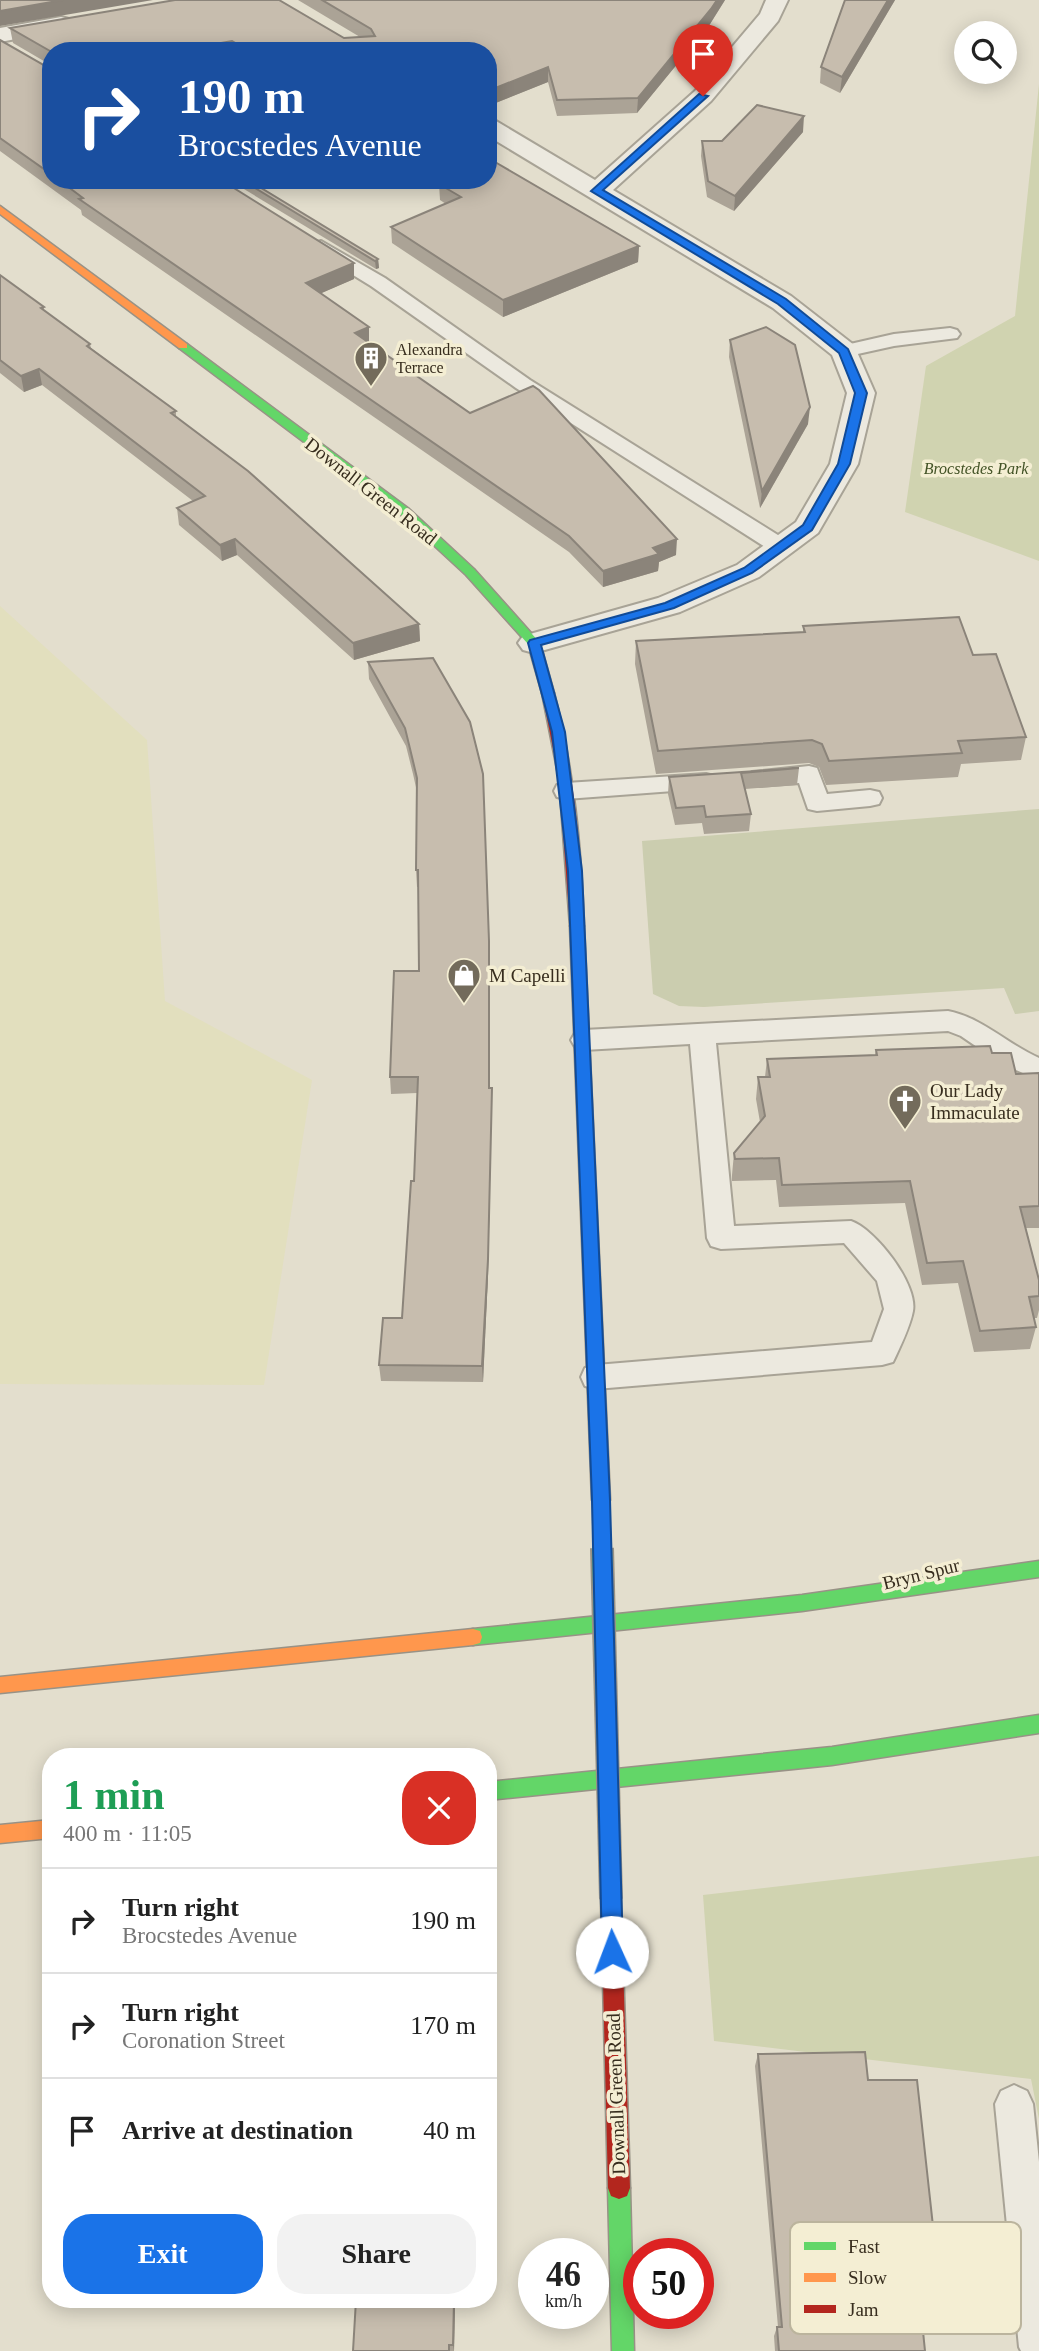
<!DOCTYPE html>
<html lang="en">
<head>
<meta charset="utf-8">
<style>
  body { margin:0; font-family:"Times New Roman",serif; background:#f2f2f2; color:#222; height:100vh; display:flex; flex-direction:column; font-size:26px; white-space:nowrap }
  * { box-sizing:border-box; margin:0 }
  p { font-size:23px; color:#767676 }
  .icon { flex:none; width:38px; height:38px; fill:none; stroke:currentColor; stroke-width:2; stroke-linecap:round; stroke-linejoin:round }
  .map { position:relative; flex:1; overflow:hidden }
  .side { position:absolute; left:42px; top:1748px; width:455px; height:560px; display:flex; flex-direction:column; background:#fff; border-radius:28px; box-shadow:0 4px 18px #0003 }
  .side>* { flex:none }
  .banner { position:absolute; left:42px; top:42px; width:455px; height:147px; border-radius:28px; box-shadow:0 4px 18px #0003; background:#1a4fa0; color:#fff; overflow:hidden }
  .buttons { position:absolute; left:954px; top:21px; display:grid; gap:14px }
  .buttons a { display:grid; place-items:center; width:63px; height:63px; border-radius:50%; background:#fff; box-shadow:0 4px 18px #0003; font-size:35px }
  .speed { position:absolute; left:518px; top:2238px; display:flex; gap:14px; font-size:35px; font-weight:700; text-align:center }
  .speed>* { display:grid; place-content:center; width:91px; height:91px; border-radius:50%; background:#fff; box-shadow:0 4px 18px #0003; line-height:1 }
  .speed small { font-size:18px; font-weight:400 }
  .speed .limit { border:10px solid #d22; background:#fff; color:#111 }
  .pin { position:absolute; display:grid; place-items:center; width:60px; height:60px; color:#fff; margin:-72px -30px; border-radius:50% 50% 50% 0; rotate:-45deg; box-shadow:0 0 7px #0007 }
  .pin .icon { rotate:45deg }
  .me { position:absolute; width:77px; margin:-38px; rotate:358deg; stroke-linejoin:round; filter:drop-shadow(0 0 5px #0008) }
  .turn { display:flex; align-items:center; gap:24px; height:147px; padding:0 21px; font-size:32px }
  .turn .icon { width:91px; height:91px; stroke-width:2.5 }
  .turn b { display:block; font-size:49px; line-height:60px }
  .round { display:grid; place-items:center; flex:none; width:74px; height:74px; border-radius:28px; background:#f2f2f2 }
  .head { display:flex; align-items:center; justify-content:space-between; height:119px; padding:0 21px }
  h1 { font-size:42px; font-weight:600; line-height:52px; color:#1e9e55 }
  .action { display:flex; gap:14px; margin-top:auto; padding:14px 21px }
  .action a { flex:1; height:80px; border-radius:28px; background:#1a73e8; color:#fff; font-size:28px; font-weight:600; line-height:80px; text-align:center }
  .action a+a { background:#f2f2f2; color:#222 }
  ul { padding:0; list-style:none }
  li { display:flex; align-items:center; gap:21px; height:105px; padding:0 21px; border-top:2px solid #e0e0e0 }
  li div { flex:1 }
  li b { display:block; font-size:26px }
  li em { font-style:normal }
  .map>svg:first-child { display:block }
  .farmland { fill:#e2dfbe }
  .green { fill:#d0d3b0 }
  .cemetery { fill:#cbcdaf }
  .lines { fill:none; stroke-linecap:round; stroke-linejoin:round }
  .lane-casing { stroke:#a8a396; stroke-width:4 }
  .street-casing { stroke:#a8a396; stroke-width:4 }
  .fast-casing { stroke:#989286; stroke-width:3 }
  .slow-casing { stroke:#989286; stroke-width:3 }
  .jam-casing { stroke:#989286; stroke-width:3 }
  .lane { fill:#ece9df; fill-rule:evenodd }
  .street { fill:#ece9df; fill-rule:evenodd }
  .fast { fill:#63d668; fill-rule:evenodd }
  .slow { fill:#ff974d; fill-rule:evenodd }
  .jam { fill:#b3261e; fill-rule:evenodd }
  .fast-bridge-far1-casing { stroke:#989286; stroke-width:19; stroke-linecap:butt }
  .fast-bridge-casing { stroke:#989286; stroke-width:24; stroke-linecap:butt }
  .fast-bridge-far1 { stroke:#63d668; stroke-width:16 }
  .fast-bridge { stroke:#63d668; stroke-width:20 }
  .wall { fill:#aba396 }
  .shaded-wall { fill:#8b847a }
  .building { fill:#c7bdae; stroke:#8b847a; stroke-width:2 }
  .route { fill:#1a73e8; stroke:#114b97; stroke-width:2 }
  .labels { text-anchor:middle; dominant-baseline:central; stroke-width:7; stroke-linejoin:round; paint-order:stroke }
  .far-poi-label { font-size:16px; fill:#372d1e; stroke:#f4eed3; text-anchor:start }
  .far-park-label { font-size:16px; font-style:italic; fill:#435326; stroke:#f4eed3 }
  .street-label { font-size:19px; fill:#372d1e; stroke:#f4eed3 }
  .poi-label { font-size:19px; fill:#372d1e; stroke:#f4eed3; text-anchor:start }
  .key { fill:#f4eed3; stroke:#bbb49d; stroke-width:2 }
  .key-label { font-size:19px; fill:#372d1e }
</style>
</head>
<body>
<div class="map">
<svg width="1039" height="2351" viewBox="0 0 1039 2351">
  <rect width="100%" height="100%" fill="#e3decd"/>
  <path class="farmland" d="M 0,606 L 147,740 L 165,1001 L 312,1080 L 264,1385 L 0,1384 Z"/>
  <g class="green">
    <path d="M 1039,84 L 1039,561 L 905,512 L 926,366 L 1015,316 Z"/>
    <path d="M 1039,1856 L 1039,2119 L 1031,2079 L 714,2041 L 703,1895 Z"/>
  </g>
  <path class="cemetery" d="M 1039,809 L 1039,1011 L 1015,1014 L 1004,988 L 704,1007 L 679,1006 L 653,994 L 642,841 Z"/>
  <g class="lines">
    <defs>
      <g id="lane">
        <path d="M 321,241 L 385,278 L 530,380 L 789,542 L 792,547 L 789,552 L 773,552 L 516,388 L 371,286 L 314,251 L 312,247 L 314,243 Z"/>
        <path d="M 950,328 L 957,330 L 960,334 L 957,338 L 894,346 L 844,357 L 834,351 L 837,347 L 894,334 Z"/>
        <path d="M 809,766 L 817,768 L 827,794 L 870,790 L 879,792 L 882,798 L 879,804 L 870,806 L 817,811 L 808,809 L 799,783 L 760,786 L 752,784 L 748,778 L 752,772 Z"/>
        <path d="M 706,774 L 714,776 L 718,782 L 714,788 L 566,799 L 557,797 L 554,791 L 557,785 L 566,783 Z"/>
        <path d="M 948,1011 C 983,1018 1007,1044 1039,1058 L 1039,1080 L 1002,1064 L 961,1036 L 948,1031 L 716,1043 L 734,1226 L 851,1221 C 875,1229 918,1284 913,1311 C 910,1327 900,1347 893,1362 L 882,1365 L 596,1389 L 585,1386 L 581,1377 L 585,1368 L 596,1365 L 872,1342 L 884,1309 L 877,1281 L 844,1243 L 721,1249 L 711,1246 L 707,1238 L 690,1044 L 584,1050 L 575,1047 L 571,1040 L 575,1033 L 584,1030 Z"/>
        <path d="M 1014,2085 L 1027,2091 L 1033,2104 L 1039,2162 L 1039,2351 L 1021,2351 L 1019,2347 L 995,2104 L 1001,2091 Z"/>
      </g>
      <g id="street">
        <path d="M 766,0 L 788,0 L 778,21 L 711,101 L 613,190 L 791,296 L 854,345 L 875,393 L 858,464 L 818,533 L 759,577 L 680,612 L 534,653 L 523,650 L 518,643 L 523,636 L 658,598 L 737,565 L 796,522 L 830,464 L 847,393 L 832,355 L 773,308 L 488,136 L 488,119 L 496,121 L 595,180 L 695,91 L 760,14 Z"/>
        <path d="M 61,17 L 69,19 L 72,24 L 69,29 L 0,42 L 0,28 Z"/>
      </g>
      <g id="fast">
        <path d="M 179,344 L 187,344 L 409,509 L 474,569 L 540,643 L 554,693 L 553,696 L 543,696 L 542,693 L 528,644 L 466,575 L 401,515 L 179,348 Z"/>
        <path d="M 577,921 L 584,926 L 610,1500 L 607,1505 L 601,1508 L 595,1505 L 592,1500 L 570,926 Z"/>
        <path d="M 1039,1561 L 1039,1577 L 802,1611 L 473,1645 L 466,1643 L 464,1637 L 466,1631 L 473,1629 L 802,1595 Z"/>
        <path d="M 1039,1715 L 1039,1733 L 832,1765 L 488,1800 L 488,1782 L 832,1747 Z"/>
        <path d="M 619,2177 L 627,2180 L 630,2188 L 634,2351 L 612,2351 L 608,2188 L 611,2180 Z"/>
      </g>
      <g id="slow">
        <path d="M 0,206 L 187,344 L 187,348 L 179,348 L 0,214 Z"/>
        <path d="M 473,1629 L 480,1631 L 482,1637 L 480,1643 L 473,1645 L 0,1693 L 0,1677 Z"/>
        <path d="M 51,1820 L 51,1838 L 0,1843 L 0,1825 Z"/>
      </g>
      <g id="jam">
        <path d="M 548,689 L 554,693 C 574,770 581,847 584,926 L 577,931 L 570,926 L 559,779 L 542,693 Z"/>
        <path d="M 611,1889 L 618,1892 L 621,1899 L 630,2188 L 627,2196 L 619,2199 L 611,2196 L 608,2188 L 601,1899 L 604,1892 Z"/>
      </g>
    </defs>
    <use href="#lane" class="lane-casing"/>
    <use href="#street" class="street-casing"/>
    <use href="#fast" class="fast-casing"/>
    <use href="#slow" class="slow-casing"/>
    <use href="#jam" class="jam-casing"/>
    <use href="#lane" class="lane"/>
    <use href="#street" class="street"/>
    <use href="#fast" class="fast"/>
    <use href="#slow" class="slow"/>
    <use href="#jam" class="jam"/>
    <defs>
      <path id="fast-bridge-far1" d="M 601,1500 L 602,1550"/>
      <path id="fast-bridge" d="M 602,1548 L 611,1899"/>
    </defs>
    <use href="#fast-bridge-far1" class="fast-bridge-far1-casing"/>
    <use href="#fast-bridge" class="fast-bridge-casing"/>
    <use href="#fast-bridge-far1" class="fast-bridge-far1"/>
    <use href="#fast-bridge" class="fast-bridge"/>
  </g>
  <g class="wall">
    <path d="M 298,0 L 725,0 L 710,24 L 637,113 L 557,116 L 548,82 L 488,106 L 488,51 L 51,51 L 51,180 L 221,180 L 354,279 L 321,293 L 369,343 L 676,555 L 659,562 L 658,571 L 603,587 L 569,552 L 82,215 L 81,210 L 0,151 L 0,40 L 49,68 L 49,64 L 13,43 L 10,28 L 344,38 L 360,37 Z"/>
    <path d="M 845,0 L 895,0 L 840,93 L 820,83 L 821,67 Z"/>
    <path d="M 803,132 L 734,211 L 707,197 L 701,156 L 702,141 L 722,141 Z"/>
    <path d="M 229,180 L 248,180 L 378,259 L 379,268 L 376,269 Z"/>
    <path d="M 439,184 L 639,246 L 638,262 L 503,317 L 392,243 L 391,227 L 446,204 L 440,200 Z"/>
    <path d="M 0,275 L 44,307 L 44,311 L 90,344 L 91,348 L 176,411 L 176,417 L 419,624 L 420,641 L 354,660 L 237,555 L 222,561 L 179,525 L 177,508 L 193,501 L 42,385 L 24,392 L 0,373 Z"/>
    <path d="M 730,340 L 808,424 L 760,508 L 729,357 Z"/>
    <path d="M 803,626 L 973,655 L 1026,737 L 1021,760 L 961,764 L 958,777 L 826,785 L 819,767 L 809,763 L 656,774 L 635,664 L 636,641 L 803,632 Z"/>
    <path d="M 433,658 L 490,1088 L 492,1088 L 488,1276 L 483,1382 L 381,1381 L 379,1365 L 402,1318 L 414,1181 L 417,1093 L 391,1094 L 390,1077 L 419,971 L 419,887 L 417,887 L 416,870 L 417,792 L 413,774 L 406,746 L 369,679 L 368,662 Z"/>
    <path d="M 799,768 L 797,785 L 745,789 L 751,814 L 749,831 L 704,834 L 702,823 L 675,825 L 668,794 L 669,777 Z"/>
    <path d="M 876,1050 L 992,1053 L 1016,1074 L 1039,1073 L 1039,1228 L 1026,1228 L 1039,1280 L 1039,1310 L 1037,1318 L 1034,1318 L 1036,1327 L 1030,1349 L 974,1352 L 958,1283 L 922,1285 L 905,1203 L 779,1207 L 776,1180 L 732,1181 L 732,1175 L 734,1153 L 760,1122 L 756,1099 L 758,1077 L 765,1077 L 767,1059 L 875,1055 Z"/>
    <path d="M 758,2054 L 868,2080 L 938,2272 L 933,2282 L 918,2282 L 925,2351 L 775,2351 L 774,2336 L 777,2327 L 778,2327 L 755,2066 Z"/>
    <path d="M 455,2300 L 454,2351 L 353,2351 Z"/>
  </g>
  <g class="shaded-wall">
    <path d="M 63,0 L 153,0 L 0,26 L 0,11 Z"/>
    <path d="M 717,0 L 725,0 L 710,24 L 637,113 L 638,98 Z"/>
    <path d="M 888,0 L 895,0 L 840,93 L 842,77 Z"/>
    <path d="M 232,41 L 233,51 L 176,51 Z"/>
    <path d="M 548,67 L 548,82 L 488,106 L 488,91 Z"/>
    <path d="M 804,116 L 803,132 L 734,211 L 735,196 Z"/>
    <path d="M 639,246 L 638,262 L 503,317 L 503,300 Z"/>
    <path d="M 378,259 L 379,268 L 376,269 L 375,261 Z"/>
    <path d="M 354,263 L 354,279 L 308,299 L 306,283 Z"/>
    <path d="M 369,327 L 369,343 L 355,333 Z"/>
    <path d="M 39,369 L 42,385 L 24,392 L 21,376 Z"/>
    <path d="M 810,407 L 808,424 L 760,508 L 762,491 Z"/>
    <path d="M 235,539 L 237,555 L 222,561 L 220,545 Z"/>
    <path d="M 677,539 L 676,555 L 659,562 L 658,571 L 603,587 L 603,571 L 653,548 Z"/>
    <path d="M 419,624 L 420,641 L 354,660 L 353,643 Z"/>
    <path d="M 492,1088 L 488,1276 L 483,1382 L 482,1366 Z"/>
    <path d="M 454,2300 L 455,2300 L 454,2351 L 453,2345 Z"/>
  </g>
  <g class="building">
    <path d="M 0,0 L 63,0 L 0,11 Z"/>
    <path d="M 175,0 L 279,0 L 344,38 L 375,36 L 371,29 L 322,0 L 717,0 L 711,9 L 638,98 L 557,100 L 548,67 L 488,91 L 488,51 L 249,51 L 232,41 L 176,51 L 51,51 L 51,174 L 0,138 L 0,40 L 49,68 L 50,51 L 10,28 Z"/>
    <path d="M 845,0 L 888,0 L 842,77 L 821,67 Z"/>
    <path d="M 757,105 L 804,116 L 735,196 L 708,181 L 702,141 L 722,141 Z"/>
    <path d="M 495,162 L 639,246 L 503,300 L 391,227 L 461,197 L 439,184 L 449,180 L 488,180 L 488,165 Z"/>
    <path d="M 59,180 L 221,180 L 354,263 L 306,283 L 369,327 L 355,333 L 470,413 L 533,386 L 539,390 L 677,539 L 653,548 L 659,554 L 603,571 L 569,536 L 79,199 L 83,198 Z"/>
    <path d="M 242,180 L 248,180 L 378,259 L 375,261 Z"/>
    <path d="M 0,275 L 44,307 L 41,308 L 90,344 L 87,346 L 176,411 L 171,413 L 248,471 L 419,624 L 353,643 L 235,539 L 220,545 L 177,508 L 205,496 L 39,369 L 21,376 L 0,360 Z"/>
    <path d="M 766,327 L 795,345 L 810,407 L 762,491 L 730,340 Z"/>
    <path d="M 959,617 L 973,655 L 996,654 L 1026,737 L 958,741 L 962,753 L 829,761 L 822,744 L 812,740 L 658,751 L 636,641 L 805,632 L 803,626 Z"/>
    <path d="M 433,658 L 470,722 L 483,774 L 489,941 L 489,1088 L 492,1088 L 488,1259 L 482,1366 L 379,1365 L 383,1318 L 402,1318 L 411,1181 L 414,1181 L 418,1077 L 390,1077 L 394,971 L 419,971 L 418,870 L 416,870 L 417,778 L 412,757 L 405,728 L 368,662 Z"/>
    <path d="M 799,768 L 741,773 L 751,814 L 706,817 L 704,806 L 676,808 L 669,777 Z"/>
    <path d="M 990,1046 L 992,1053 L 1011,1053 L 1016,1074 L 1039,1073 L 1039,1206 L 1020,1207 L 1039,1280 L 1039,1296 L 1029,1297 L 1036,1327 L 980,1331 L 963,1261 L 927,1263 L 910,1181 L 782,1185 L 779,1158 L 735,1159 L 734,1153 L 765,1116 L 758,1077 L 770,1077 L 767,1059 L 877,1055 L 876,1050 Z"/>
    <path d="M 865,2052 L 868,2080 L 917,2080 L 938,2272 L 917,2272 L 925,2351 L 779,2351 L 777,2327 L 782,2327 L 758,2054 Z"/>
    <path d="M 356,2300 L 454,2300 L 453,2345 L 449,2345 L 449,2351 L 353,2351 Z"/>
  </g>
  <path class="route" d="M 699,94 L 708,96 L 603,190 L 786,299 L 848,349 L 867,393 L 850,464 L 812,530 L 752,573 L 674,608 L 541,645 L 565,732 L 582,871 L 610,1500 L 623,1952 L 620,1959 L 612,1962 L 605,1959 L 602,1952 L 592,1500 L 568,871 L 552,732 L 528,643 L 530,640 L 665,603 L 744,568 L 803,525 L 838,464 L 855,393 L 839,353 L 778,304 L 591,191 Z"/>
  <defs>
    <symbol id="building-pin" viewBox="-11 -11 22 30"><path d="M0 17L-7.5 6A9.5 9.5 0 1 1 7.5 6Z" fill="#736b5b" stroke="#f4eed3"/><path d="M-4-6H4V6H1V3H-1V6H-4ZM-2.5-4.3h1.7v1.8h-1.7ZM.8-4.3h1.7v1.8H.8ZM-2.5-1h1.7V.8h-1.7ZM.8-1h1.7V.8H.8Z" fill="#fff"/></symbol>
    <symbol id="shop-pin" viewBox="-11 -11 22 30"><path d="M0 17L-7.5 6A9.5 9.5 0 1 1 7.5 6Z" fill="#736b5b" stroke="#f4eed3"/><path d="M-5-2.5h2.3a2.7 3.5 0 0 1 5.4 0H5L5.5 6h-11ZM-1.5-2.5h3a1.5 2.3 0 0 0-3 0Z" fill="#fff"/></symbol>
    <symbol id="church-pin" viewBox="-11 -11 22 30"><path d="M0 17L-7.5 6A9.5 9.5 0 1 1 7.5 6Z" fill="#736b5b" stroke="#f4eed3"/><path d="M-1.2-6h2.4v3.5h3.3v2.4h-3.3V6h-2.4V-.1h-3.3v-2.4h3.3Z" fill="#fff"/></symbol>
  </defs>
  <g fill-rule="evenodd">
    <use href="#building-pin" x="352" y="339" width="38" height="52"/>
    <use href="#shop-pin" x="445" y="956" width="38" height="52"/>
    <use href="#church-pin" x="886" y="1082" width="38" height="52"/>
  </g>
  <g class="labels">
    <g class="far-poi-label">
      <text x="396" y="349">Alexandra<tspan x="396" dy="18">Terrace</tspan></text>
    </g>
    <g class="far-park-label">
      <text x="976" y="468">Brocstedes Park</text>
    </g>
    <g class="street-label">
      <text transform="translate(371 491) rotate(38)">Downall Green Road</text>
      <text transform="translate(921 1574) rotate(-14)">Bryn Spur</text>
      <text transform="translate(616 2094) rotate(-92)">Downall Green Road</text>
    </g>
    <g class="poi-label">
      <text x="489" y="975">M Capelli</text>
      <text x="930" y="1090">Our Lady<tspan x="930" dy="22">Immaculate</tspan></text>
    </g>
  </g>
  <rect x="790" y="2222" width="231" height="112" rx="10" class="key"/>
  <rect x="804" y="2242" width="32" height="8" fill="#63d668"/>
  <rect x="804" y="2273" width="32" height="9" fill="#ff974d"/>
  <rect x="804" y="2305" width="32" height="8" fill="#b3261e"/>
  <g class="key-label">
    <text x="848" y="2253">Fast</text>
    <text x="848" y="2284">Slow</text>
    <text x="848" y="2316">Jam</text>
  </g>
</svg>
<div class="buttons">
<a><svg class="icon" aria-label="search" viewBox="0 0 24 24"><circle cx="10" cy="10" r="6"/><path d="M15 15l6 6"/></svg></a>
</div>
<div class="speed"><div>46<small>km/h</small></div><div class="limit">50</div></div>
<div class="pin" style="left:703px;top:96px;background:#d93025"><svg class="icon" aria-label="arrive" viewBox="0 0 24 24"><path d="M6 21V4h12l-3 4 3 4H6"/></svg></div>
<svg class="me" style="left:612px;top:1952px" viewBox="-20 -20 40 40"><circle r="19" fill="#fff"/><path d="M0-13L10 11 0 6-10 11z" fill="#1a73e8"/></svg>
<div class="banner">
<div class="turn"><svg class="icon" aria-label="right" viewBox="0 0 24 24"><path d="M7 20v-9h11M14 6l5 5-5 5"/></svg><div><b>190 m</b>Brocstedes Avenue</div></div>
</div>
<section class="side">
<div class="head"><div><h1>1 min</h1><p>400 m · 11:05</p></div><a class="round" style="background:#d93025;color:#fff"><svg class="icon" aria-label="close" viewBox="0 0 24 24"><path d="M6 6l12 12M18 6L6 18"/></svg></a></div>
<ul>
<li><svg class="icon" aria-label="right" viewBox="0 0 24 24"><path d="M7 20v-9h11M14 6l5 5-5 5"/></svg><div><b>Turn right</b><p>Brocstedes Avenue</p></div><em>190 m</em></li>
<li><svg class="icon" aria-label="right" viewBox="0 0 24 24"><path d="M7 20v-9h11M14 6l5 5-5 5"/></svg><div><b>Turn right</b><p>Coronation Street</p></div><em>170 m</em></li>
<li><svg class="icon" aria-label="arrive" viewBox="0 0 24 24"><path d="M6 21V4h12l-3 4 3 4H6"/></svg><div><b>Arrive at destination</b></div><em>40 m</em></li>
</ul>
<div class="action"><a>Exit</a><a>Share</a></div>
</section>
</div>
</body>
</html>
